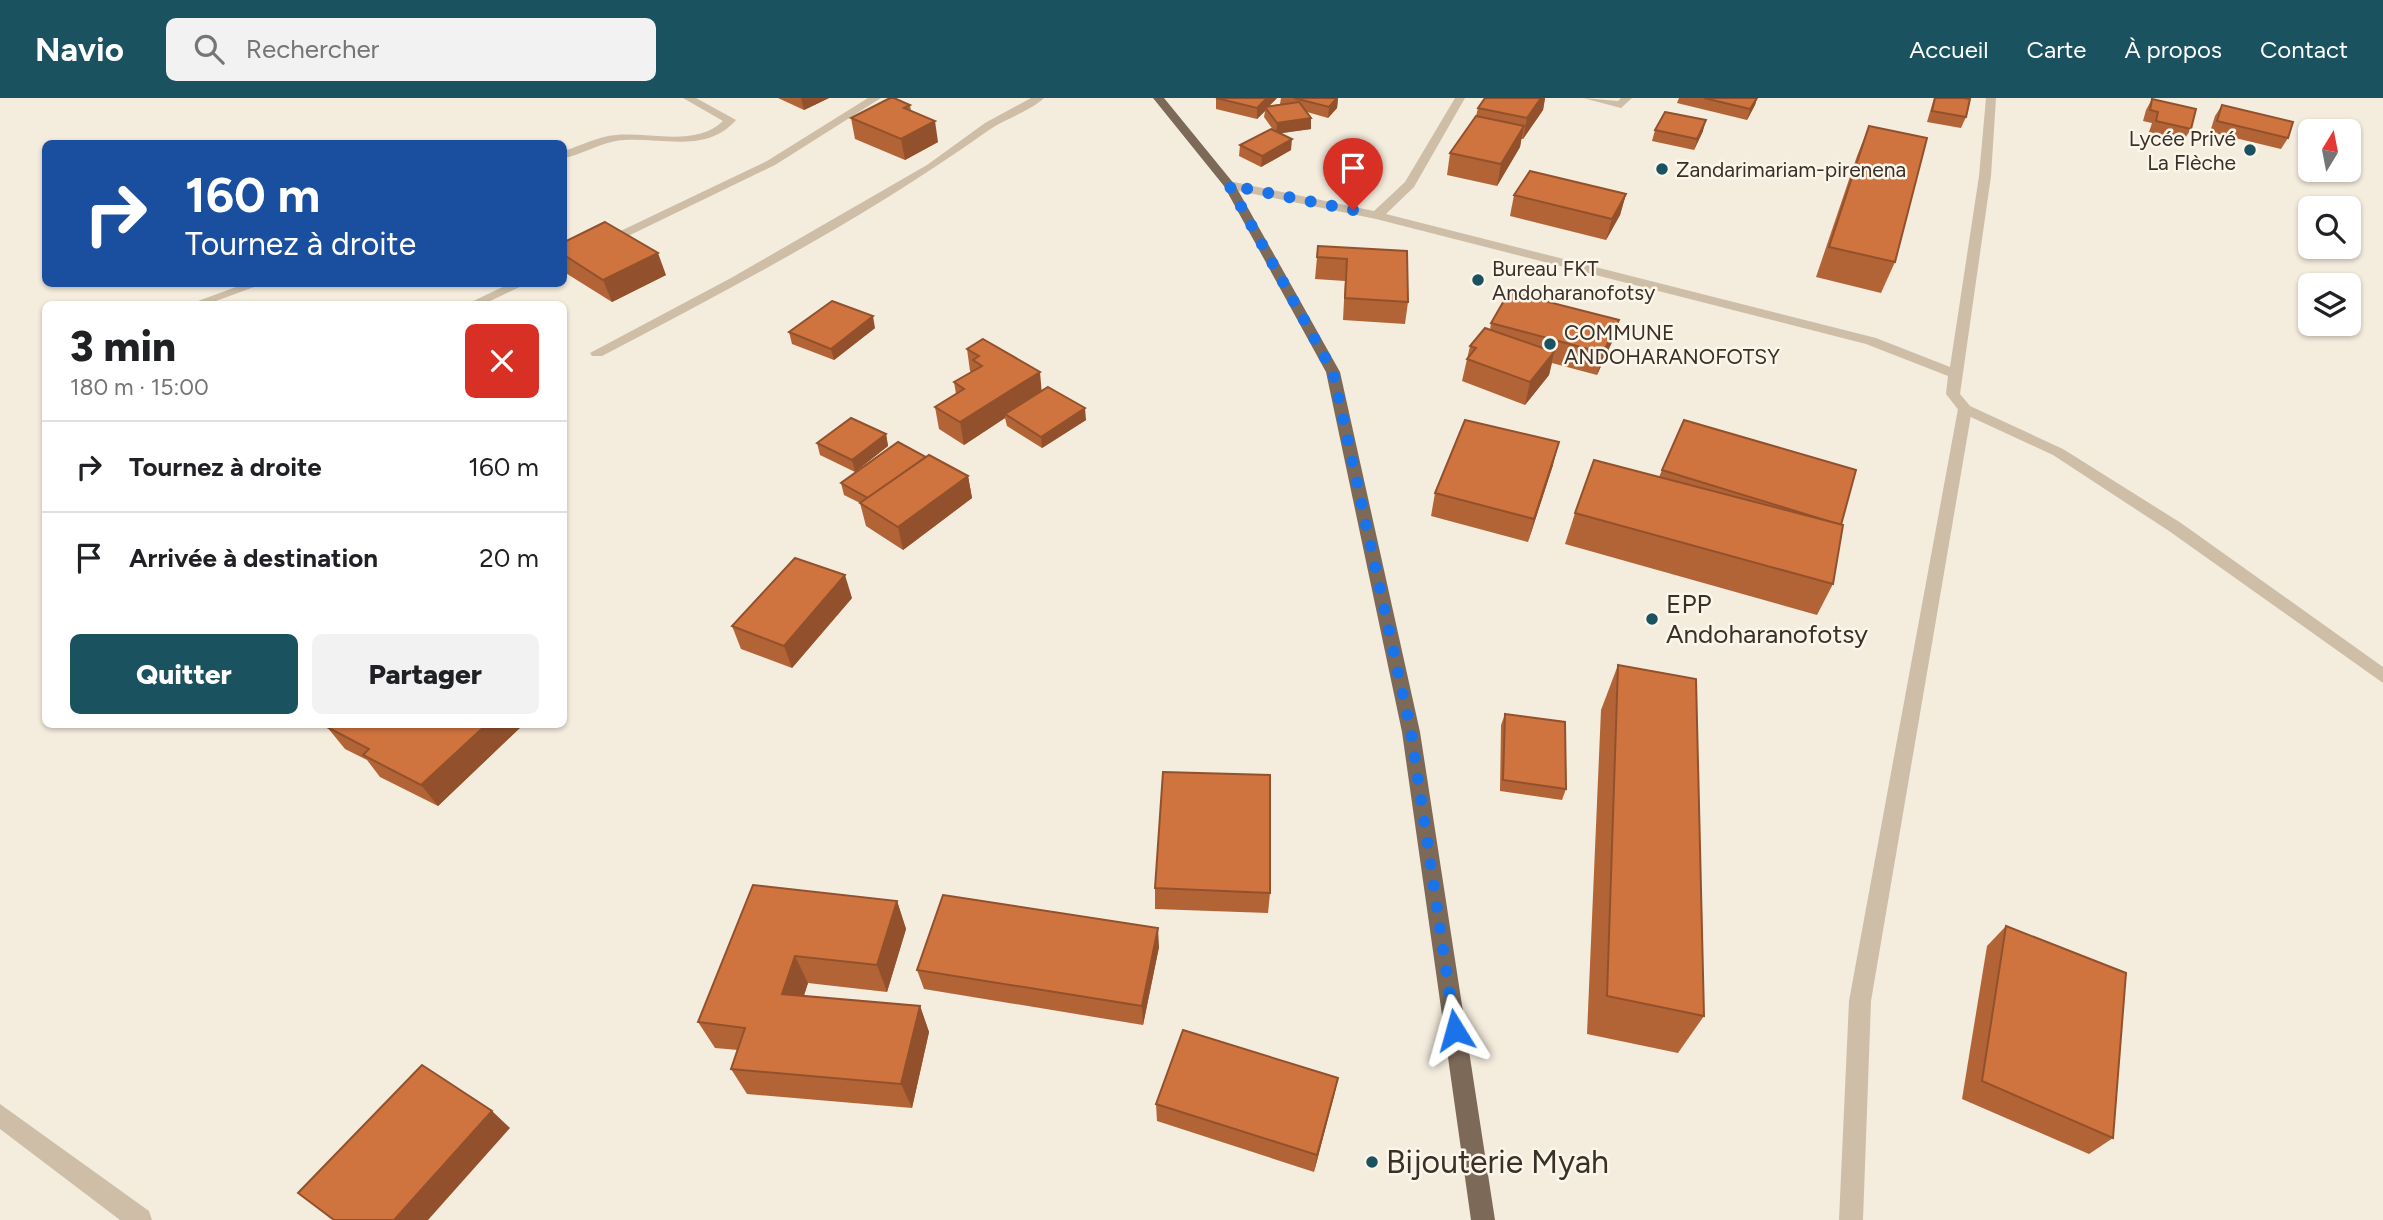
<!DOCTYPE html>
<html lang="fr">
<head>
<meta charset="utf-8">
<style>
  body { margin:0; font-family:Figtree,sans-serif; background:#f2f2f2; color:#202124; height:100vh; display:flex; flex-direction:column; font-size:26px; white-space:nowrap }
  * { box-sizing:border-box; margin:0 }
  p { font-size:23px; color:#757577 }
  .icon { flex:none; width:38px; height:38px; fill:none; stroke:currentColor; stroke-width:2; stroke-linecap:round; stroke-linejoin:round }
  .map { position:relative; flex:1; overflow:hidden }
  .sheet { position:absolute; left:42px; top:203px; width:525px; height:427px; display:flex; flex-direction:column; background:#fff; border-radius:10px; box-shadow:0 2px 5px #0004 }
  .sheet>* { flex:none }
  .guide { position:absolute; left:42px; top:42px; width:525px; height:147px; border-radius:10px; box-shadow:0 2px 5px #0004; background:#1a4fa0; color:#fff; overflow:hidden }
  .needle { width:46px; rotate:10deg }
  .tools { position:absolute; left:2298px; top:21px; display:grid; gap:14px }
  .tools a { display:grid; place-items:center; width:63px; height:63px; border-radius:10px; background:#fff; box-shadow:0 2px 5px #0004; font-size:35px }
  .pin { position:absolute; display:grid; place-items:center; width:60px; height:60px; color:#fff; margin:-72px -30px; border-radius:50% 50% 50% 0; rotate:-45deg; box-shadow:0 0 7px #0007 }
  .pin .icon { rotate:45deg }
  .me { position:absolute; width:77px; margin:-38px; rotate:352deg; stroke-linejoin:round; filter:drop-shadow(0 0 5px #0008) }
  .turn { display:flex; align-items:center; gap:24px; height:147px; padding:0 28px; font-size:32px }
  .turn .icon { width:91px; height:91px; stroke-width:2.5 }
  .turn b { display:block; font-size:49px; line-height:60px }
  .round { display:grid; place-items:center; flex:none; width:74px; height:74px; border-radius:10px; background:#f2f2f2 }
  .overview { display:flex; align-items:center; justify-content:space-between; height:119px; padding:0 28px }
  h1 { font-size:42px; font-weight:800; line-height:52px }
  .button { display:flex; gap:14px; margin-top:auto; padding:14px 28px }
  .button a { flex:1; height:80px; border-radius:10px; background:#1a525f; color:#fff; font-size:28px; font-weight:800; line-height:80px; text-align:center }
  .button a+a { background:#f2f2f2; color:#202124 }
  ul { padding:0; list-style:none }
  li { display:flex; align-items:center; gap:21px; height:91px; padding:0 28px; border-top:2px solid #e0e0e0 }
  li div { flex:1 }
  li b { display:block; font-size:26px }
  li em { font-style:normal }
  header { display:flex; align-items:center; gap:42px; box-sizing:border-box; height:98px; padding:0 35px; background:#1a525f; color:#fff }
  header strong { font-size:33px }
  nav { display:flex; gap:38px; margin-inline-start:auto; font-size:24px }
  .search { width:490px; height:63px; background:#f2f2f2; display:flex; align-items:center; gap:18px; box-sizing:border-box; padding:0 24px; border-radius:10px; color:#757577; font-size:26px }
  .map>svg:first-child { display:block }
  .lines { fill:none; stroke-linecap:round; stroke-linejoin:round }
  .pedestrian { fill:#cebea7; fill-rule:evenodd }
  .minor { fill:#cebea7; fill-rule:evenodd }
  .primary { fill:#7d6958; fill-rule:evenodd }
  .wall { fill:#b36436 }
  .shaded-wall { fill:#92512c }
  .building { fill:#d0743f; stroke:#92512c; stroke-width:2 }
  .route { stroke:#1a73e8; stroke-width:12; stroke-dasharray:0 21.6 }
  .poi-dot { fill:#1a525f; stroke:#fbf5ea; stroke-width:2.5 }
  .labels { text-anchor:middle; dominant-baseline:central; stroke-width:5; stroke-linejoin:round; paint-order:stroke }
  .far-poi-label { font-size:21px; fill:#3a3028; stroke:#fbf5ea; text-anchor:start }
  .poi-label { font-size:26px; fill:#3a3028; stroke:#fbf5ea; text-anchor:start }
  .near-poi-label { font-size:32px; fill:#3a3028; stroke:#fbf5ea; text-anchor:start }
</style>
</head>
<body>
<header>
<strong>Navio</strong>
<div class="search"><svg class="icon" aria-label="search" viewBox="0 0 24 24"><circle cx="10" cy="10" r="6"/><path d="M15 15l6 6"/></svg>Rechercher</div>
<nav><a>Accueil</a><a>Carte</a><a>À propos</a><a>Contact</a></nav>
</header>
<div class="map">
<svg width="2383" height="1122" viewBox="0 0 2383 1122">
  <rect width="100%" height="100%" fill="#f4ecdd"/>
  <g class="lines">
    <path class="pedestrian" d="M 1965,306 L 1972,311 L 1871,903 L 1863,1122 L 1839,1122 L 1849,903 L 1958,311 Z"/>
    <g class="minor">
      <path d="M 683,0 L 696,0 L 736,22 C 705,58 656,37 616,43 C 598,46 581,57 564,60 L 564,53 C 580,48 599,38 616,37 C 650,34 697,49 723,23 Z"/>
      <path d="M 868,0 L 881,0 L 775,67 L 564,169 L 564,160 L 767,63 Z"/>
      <path d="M 1031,0 L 1044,0 C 1029,14 1006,20 989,32 C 867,119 734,189 602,258 L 592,258 L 590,255 L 731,180 L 927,67 L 985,25 Z"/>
      <path d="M 1455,0 L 1465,0 L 1414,89 L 1386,116 L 1876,240 L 1950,269 L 1979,78 L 1986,0 L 1996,0 L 1991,78 L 1960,296 L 1970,308 L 2063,351 L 2181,425 L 2383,569 L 2383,585 L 2169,433 L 2053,357 L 1960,314 L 1946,296 L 1948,278 L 1866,246 L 1376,121 L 1229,91 L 1223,87 L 1229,83 L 1374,113 L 1405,84 Z"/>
      <path d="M 1583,0 L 1618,3 L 1621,0 L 1632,0 L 1621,10 Z"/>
      <path d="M 244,186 L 262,186 L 208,206 L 190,206 Z"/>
      <path d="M 509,186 L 526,186 L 484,206 L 467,206 Z"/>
      <path d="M 0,1006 L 149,1113 L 152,1122 L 120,1122 L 0,1031 Z"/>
    </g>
    <path class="primary" d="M 1153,0 L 1164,0 L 1235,87 L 1340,274 L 1420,634 L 1495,1122 L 1471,1122 L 1402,634 L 1326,274 L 1224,88 Z"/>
  </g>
  <g class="wall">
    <path d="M 778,0 L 829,0 L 804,12 Z"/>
    <path d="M 1216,0 L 1277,0 L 1269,8 L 1280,6 L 1281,0 L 1338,0 L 1337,10 L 1328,20 L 1307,14 L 1311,20 L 1311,31 L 1280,35 L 1291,52 L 1261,69 L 1239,58 L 1240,47 L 1274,33 L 1264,19 L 1265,13 L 1257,21 L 1216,11 Z"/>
    <path d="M 1485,0 L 1545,0 L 1543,12 L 1523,41 L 1521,41 L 1520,49 L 1497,88 L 1447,77 L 1450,55 L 1476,18 L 1478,10 Z"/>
    <path d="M 1679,0 L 1757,0 L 1755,7 L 1747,22 L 1677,5 Z"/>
    <path d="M 1934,0 L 1963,0 L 1966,19 L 1961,30 L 1927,24 Z"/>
    <path d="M 2152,1 L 2191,31 L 2184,42 L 2149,34 L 2152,25 L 2143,23 L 2146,12 Z"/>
    <path d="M 910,7 L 911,13 L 938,44 L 905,62 L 855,41 L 851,20 Z"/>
    <path d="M 2222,7 L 2288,40 L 2281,51 L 2210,34 L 2215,18 Z"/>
    <path d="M 1869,28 L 1895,164 L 1881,195 L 1816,179 L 1857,58 Z"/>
    <path d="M 1655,32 L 1703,33 L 1694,52 L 1652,43 Z"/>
    <path d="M 1626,96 L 1620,117 L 1606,142 L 1510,118 L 1514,97 Z"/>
    <path d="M 564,144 L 666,177 L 612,204 L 564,174 Z"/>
    <path d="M 1318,148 L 1407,153 L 1408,204 L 1405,226 L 1343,222 L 1345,183 L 1315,181 Z"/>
    <path d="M 1619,222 L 1612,244 L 1597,277 L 1552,265 L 1549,277 L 1525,307 L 1462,283 L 1470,248 L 1490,232 L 1491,225 Z"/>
    <path d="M 875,230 L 834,262 L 792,246 L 789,234 Z"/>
    <path d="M 967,251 L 1042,293 L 1086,322 L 1042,350 L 1007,328 L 1005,320 L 964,347 L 939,331 L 935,309 L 956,296 L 954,284 L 971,274 L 970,273 Z"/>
    <path d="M 886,336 L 888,348 L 855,374 L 820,357 L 817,345 Z"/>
    <path d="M 926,359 L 968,378 L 972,400 L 903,452 L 866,428 L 860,405 L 844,397 L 841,385 Z"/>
    <path d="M 1553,367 L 1528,444 L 1431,418 L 1435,395 Z"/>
    <path d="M 1662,372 L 1841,427 L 1833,486 L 1817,517 L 1565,446 L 1575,415 L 1659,379 Z"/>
    <path d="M 852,500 L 792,570 L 741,551 L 732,528 Z"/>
    <path d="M 1618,567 L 1704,918 L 1678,955 L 1587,936 L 1601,612 Z"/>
    <path d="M 1505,616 L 1566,691 L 1562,702 L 1500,693 L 1501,627 Z"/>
    <path d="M 524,626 L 438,708 L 380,679 L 367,662 L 345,651 L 327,629 Z"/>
    <path d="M 753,787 L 897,803 L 906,831 L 887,894 L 808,885 L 804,898 L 920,908 L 929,934 L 912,1010 L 747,996 L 731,971 L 738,952 L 715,950 L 698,924 Z"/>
    <path d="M 1155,790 L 1270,795 L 1268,815 L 1155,811 Z"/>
    <path d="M 2006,828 L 2113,1040 L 2089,1056 L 1962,1001 L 1987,848 Z"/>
    <path d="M 1159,849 L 1143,927 L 924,891 L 917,872 Z"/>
    <path d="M 1338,980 L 1314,1074 L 1157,1023 L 1156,1006 Z"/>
  </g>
  <g class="shaded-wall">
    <path d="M 801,0 L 829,0 L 804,12 Z"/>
    <path d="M 1267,0 L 1277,0 L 1266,11 L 1265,9 L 1265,13 L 1257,21 L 1257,10 Z"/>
    <path d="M 1338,0 L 1337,10 L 1328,20 L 1329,9 Z"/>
    <path d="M 1541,0 L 1545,0 L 1543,12 L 1523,41 L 1527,20 Z"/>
    <path d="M 1757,0 L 1755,7 L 1747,22 L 1750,11 Z"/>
    <path d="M 1311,20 L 1311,31 L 1276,36 L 1277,25 Z"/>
    <path d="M 1706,22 L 1703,33 L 1694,52 L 1697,41 Z"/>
    <path d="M 935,23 L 938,44 L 905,62 L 901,41 Z"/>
    <path d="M 1524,28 L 1520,49 L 1497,88 L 1501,66 Z"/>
    <path d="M 1292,41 L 1291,52 L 1261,69 L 1262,58 Z"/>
    <path d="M 1626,96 L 1620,117 L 1606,142 L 1612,121 Z"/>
    <path d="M 658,155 L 666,177 L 612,204 L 603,182 Z"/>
    <path d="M 873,218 L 875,230 L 834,262 L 831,251 Z"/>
    <path d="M 1619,222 L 1612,244 L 1597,277 L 1603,255 Z"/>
    <path d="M 1554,254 L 1549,277 L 1525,307 L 1530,284 Z"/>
    <path d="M 1040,274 L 1042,297 L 1005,316 L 1005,320 L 964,347 L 960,324 Z"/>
    <path d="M 1085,310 L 1086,322 L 1042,350 L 1041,339 Z"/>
    <path d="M 886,336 L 888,348 L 855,374 L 852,362 Z"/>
    <path d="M 1559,344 L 1553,367 L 1528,444 L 1534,421 Z"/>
    <path d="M 968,378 L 972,400 L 903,452 L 898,429 Z"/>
    <path d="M 845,477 L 852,500 L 792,570 L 784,548 Z"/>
    <path d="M 487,626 L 524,626 L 438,708 L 421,687 Z"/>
    <path d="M 897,803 L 906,831 L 887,894 L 877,867 Z"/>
    <path d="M 1158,830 L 1159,849 L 1143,927 L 1142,908 Z"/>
    <path d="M 795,858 L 808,885 L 795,922 L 782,896 Z"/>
    <path d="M 920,908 L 929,934 L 912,1010 L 901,986 Z"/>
    <path d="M 1338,980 L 1334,998 L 1314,1074 L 1317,1057 Z"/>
    <path d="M 492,1013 L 510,1030 L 428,1122 L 394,1122 Z"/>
  </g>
  <g class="building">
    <path d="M 890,0 L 894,0 L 910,7 L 904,10 L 935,23 L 901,41 L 851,20 Z"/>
    <path d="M 1216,0 L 1267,0 L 1257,10 Z"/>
    <path d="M 1294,0 L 1337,0 L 1329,9 Z"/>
    <path d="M 1485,0 L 1541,0 L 1527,20 L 1478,10 Z"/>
    <path d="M 1704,0 L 1757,0 L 1750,11 Z"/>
    <path d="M 1935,0 L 1963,0 L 1970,1 L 1966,19 L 1932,13 Z"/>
    <path d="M 2152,1 L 2196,11 L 2191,31 L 2156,23 L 2158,14 L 2150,12 Z"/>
    <path d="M 1299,4 L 1311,20 L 1277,25 L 1265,9 Z"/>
    <path d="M 2222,7 L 2293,24 L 2288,40 L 2217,23 Z"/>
    <path d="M 1665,14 L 1706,22 L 1697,41 L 1655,32 Z"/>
    <path d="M 1476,18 L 1524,28 L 1501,66 L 1450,55 Z"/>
    <path d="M 1869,28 L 1927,40 L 1895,164 L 1829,149 Z"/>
    <path d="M 1271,31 L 1292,41 L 1262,58 L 1240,47 Z"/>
    <path d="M 1530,73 L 1626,96 L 1612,121 L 1514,97 Z"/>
    <path d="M 605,124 L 658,155 L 603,182 L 564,157 L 564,144 Z"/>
    <path d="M 1318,148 L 1407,153 L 1408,204 L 1345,200 L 1347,161 L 1317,159 Z"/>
    <path d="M 1509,194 L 1619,222 L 1603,255 L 1491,225 Z"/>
    <path d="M 832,203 L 873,218 L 831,251 L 789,234 Z"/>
    <path d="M 1485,230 L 1554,254 L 1530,284 L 1467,261 L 1476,250 L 1470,248 Z"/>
    <path d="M 983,241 L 1040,274 L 960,324 L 935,309 L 964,291 L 954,284 L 982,268 L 973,262 L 979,258 L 967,251 Z"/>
    <path d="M 1048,289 L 1085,310 L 1041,339 L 1005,316 Z"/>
    <path d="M 851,320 L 886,336 L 852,362 L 817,345 Z"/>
    <path d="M 1465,322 L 1559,344 L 1534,421 L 1435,395 Z"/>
    <path d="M 1684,322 L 1856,372 L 1841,427 L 1662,372 Z"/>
    <path d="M 898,344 L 926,359 L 868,400 L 841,385 Z"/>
    <path d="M 929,357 L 968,378 L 898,429 L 860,405 Z"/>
    <path d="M 1594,362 L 1843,427 L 1833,486 L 1575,415 Z"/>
    <path d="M 795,460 L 845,477 L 784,548 L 732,528 Z"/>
    <path d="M 1618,567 L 1696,581 L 1704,918 L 1607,898 Z"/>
    <path d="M 1505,616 L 1565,624 L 1566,691 L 1503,682 Z"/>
    <path d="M 331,626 L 487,626 L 421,687 L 363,657 L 369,651 L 327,629 Z"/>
    <path d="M 1163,674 L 1270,677 L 1270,795 L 1155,790 Z"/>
    <path d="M 753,787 L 897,803 L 877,867 L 795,858 L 782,896 L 920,908 L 901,986 L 731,971 L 745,930 L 698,924 Z"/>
    <path d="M 943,797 L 1158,830 L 1142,908 L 917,872 Z"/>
    <path d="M 2006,828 L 2126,875 L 2113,1040 L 1982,983 Z"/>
    <path d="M 1183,932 L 1338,980 L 1317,1057 L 1156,1006 Z"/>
    <path d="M 422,967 L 492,1013 L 394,1122 L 334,1122 L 298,1095 Z"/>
  </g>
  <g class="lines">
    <path class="route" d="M 1353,112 L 1229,87 L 1333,274 L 1411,634 L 1455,932"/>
  </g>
  <g class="poi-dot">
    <circle cx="2250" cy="52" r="7"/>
    <circle cx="1662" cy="71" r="7"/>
    <circle cx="1478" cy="182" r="7"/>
    <circle cx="1550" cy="246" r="7"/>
    <circle cx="1652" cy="521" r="7"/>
    <circle cx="1372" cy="1064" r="7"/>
  </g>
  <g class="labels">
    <g class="far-poi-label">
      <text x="2236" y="40" text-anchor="end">Lycée Privé<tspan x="2236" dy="24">La Flèche</tspan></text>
      <text x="1676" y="71">Zandarimariam-pirenena</text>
      <text x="1492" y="170">Bureau FKT<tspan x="1492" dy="24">Andoharanofotsy</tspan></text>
      <text x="1564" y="234">COMMUNE<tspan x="1564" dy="24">ANDOHARANOFOTSY</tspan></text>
    </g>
    <g class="poi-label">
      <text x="1666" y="506">EPP<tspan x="1666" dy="30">Andoharanofotsy</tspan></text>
    </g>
    <g class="near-poi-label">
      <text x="1386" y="1064">Bijouterie Myah</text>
    </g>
  </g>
</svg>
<div class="tools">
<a><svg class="needle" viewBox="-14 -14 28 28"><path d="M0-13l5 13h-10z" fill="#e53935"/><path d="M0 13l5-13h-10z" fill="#757577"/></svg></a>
<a><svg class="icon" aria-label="search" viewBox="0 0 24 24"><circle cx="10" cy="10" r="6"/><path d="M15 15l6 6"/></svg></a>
<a><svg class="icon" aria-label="layers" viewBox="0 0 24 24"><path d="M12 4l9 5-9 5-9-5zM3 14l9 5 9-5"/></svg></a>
</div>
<div class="pin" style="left:1353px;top:112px;background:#d93025"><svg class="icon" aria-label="arrive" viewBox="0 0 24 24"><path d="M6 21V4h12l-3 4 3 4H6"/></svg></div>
<svg class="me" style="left:1455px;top:932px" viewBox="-20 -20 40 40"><path d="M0-17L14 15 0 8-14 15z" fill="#1a73e8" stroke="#fff" stroke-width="4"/></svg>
<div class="guide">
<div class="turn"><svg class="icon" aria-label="right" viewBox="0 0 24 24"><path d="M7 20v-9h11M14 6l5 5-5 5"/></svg><div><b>160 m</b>Tournez à droite</div></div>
</div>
<section class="sheet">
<div class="overview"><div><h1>3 min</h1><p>180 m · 15:00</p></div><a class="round" style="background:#d93025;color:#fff"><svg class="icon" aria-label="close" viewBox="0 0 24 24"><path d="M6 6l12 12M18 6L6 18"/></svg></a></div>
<ul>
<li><svg class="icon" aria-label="right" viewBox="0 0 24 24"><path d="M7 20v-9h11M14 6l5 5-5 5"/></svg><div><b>Tournez à droite</b></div><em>160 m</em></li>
<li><svg class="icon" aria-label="arrive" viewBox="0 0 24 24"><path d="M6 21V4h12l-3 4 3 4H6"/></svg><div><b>Arrivée à destination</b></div><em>20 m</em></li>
</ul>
<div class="button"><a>Quitter</a><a>Partager</a></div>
</section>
</div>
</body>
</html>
